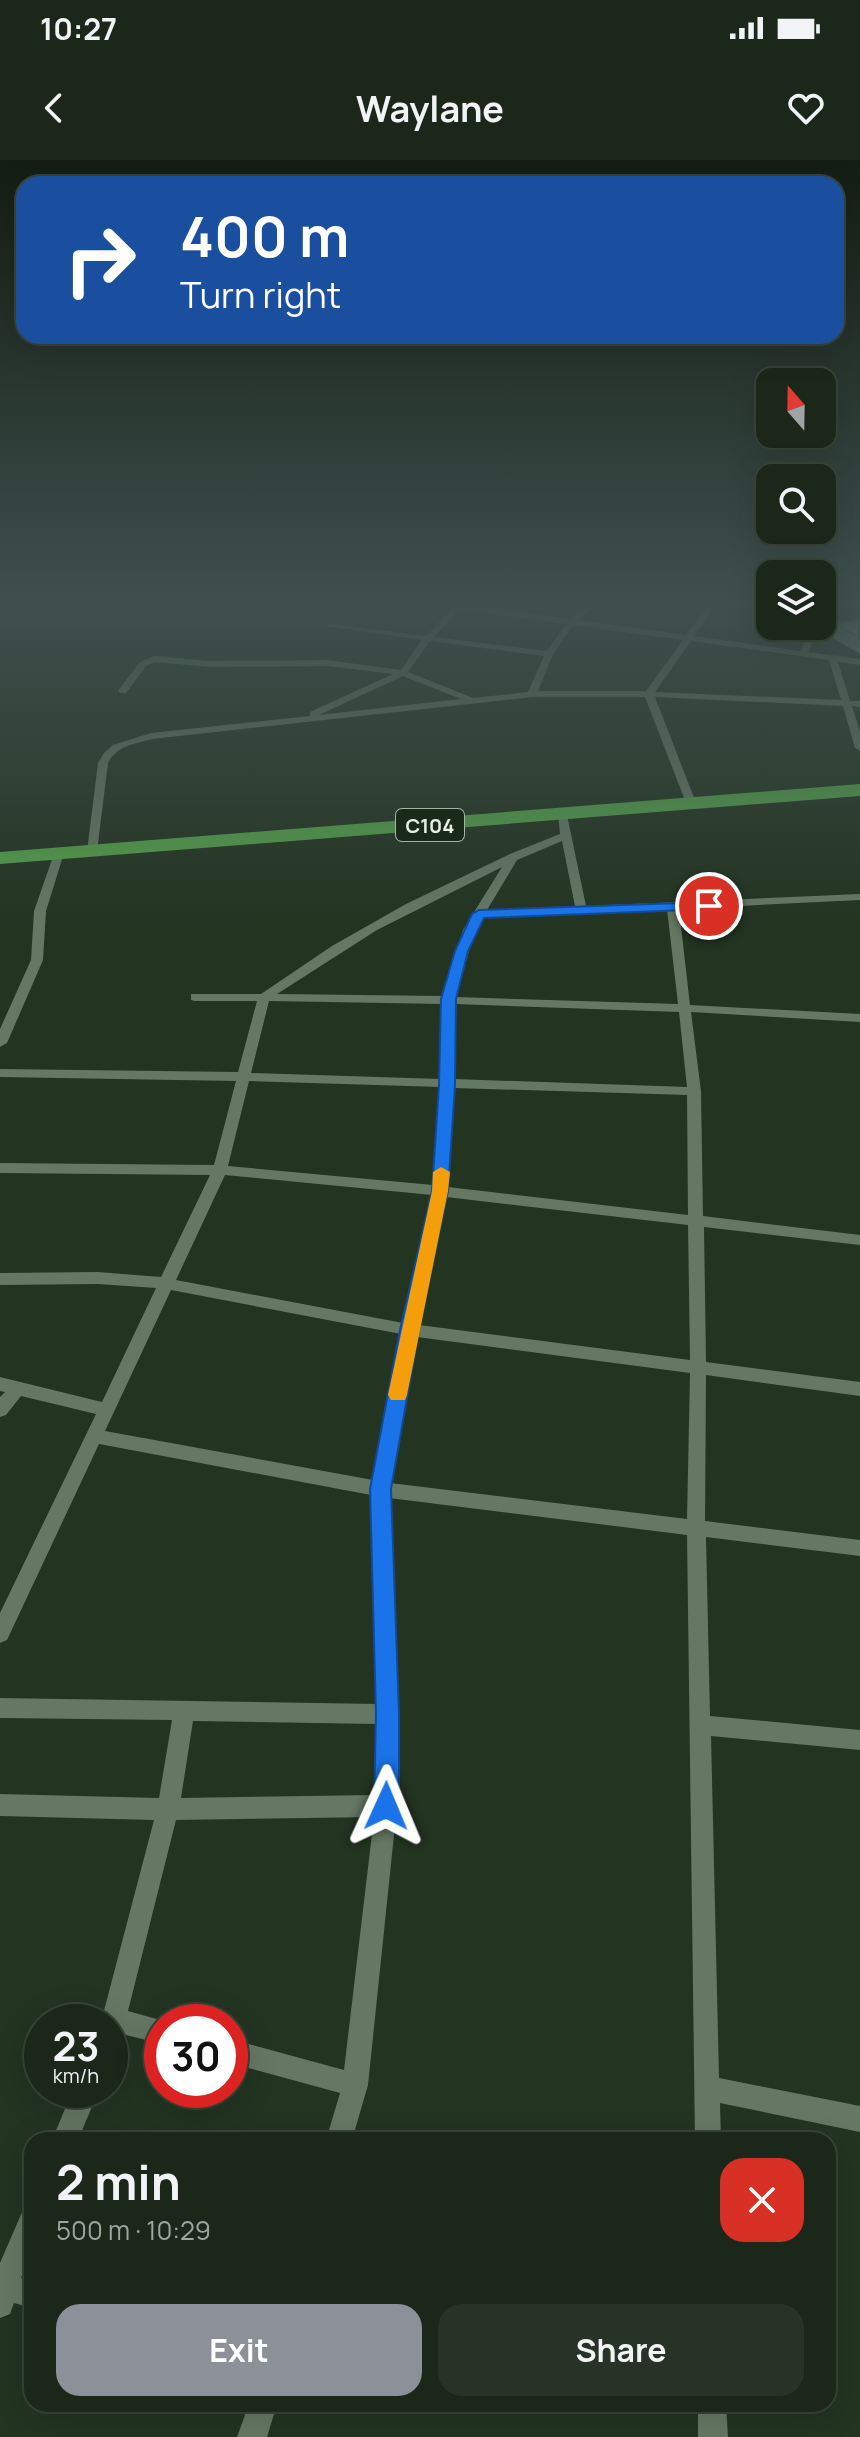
<!DOCTYPE html>
<html lang="en">
<head>
<meta charset="utf-8">
<style>
  body { margin:0; font-family:Manrope,sans-serif; background:#273326; color:#f1f3f6; height:100vh; display:flex; flex-direction:column; font-size:30px; white-space:nowrap }
  * { box-sizing:border-box; margin:0 }
  p { font-size:26px; color:#9fa5a2 }
  .icon { flex:none; width:44px; height:44px; fill:none; stroke:currentColor; stroke-width:2; stroke-linecap:round; stroke-linejoin:round }
  .map { position:relative; flex:1; overflow:hidden }
  .sheet { position:absolute; left:24px; top:1972px; width:812px; height:280px; display:flex; flex-direction:column; background:#1a2719; border-radius:24px; box-shadow:0 8px 32px #0002,0 0 0 2px #384438 }
  .sheet>* { flex:none }
  .hud { position:absolute; left:16px; top:16px; width:828px; height:168px; border-radius:24px; box-shadow:0 8px 32px #0002,0 0 0 2px #384438; background:#1a4fa0; color:#fff; overflow:hidden }
  .needle { width:52px; rotate:340deg }
  .buttons { position:absolute; left:756px; top:208px; display:grid; gap:16px }
  .buttons a { display:grid; place-items:center; width:80px; height:80px; border-radius:16px; background:#1a2719; box-shadow:0 8px 32px #0002,0 0 0 2px #384438; font-size:40px }
  .speed { position:absolute; left:24px; top:1844px; display:flex; gap:16px; font-size:40px; font-weight:700; text-align:center }
  .speed>* { display:grid; place-content:center; width:104px; height:104px; border-radius:50%; background:#1a2719; box-shadow:0 8px 32px #0002,0 0 0 2px #384438; line-height:1 }
  .speed small { font-size:20px; font-weight:400 }
  .speed .limit { border:12px solid #d22; background:#fff; color:#111 }
  .pin { position:absolute; display:grid; place-items:center; width:68px; height:68px; color:#fff; margin:-34px; border:4px solid #fff; border-radius:50%; box-shadow:0 2px 8px #0007 }
  .me { position:absolute; width:88px; margin:-44px; rotate:1deg; stroke-linejoin:round; filter:drop-shadow(0 0 6px #0008) }
  .turn { display:flex; align-items:center; gap:28px; height:168px; padding:0 32px; font-size:36px }
  .turn .icon { width:104px; height:104px; stroke-width:2.5 }
  .turn b { display:block; font-size:56px; line-height:68px }
  .round { display:grid; place-items:center; flex:none; width:84px; height:84px; border-radius:24px; background:#273326 }
  .overview { display:flex; align-items:center; justify-content:space-between; height:136px; padding:0 32px }
  h1 { font-size:48px; font-weight:700; line-height:60px }
  .primary-button { display:flex; gap:16px; margin-top:auto; padding:16px 32px }
  .primary-button a { flex:1; height:92px; border-radius:24px; background:#8c9099; color:#fff; font-size:32px; font-weight:700; line-height:92px; text-align:center }
  .primary-button a+a { background:#273326; color:#f1f3f6 }
  .status { display:flex; justify-content:space-between; align-items:center; height:56px; padding:0 40px; background:#1a2719; direction:ltr }
  .status svg { height:22px; fill:currentColor }
  header { display:flex; justify-content:space-between; align-items:center; height:104px; padding:0 32px; background:#1a2719; font-size:36px; font-weight:700 }
  .map>svg:first-child { display:block }
  .lines { fill:none; stroke-linecap:round; stroke-linejoin:round }
  .street { fill:#657863; fill-rule:evenodd }
  .highway { fill:#549f4b; fill-rule:evenodd }
  .wall { fill:#889a85 }
  .building { fill:#9eb39b; stroke:#6f7d6c; stroke-width:2 }
  .route { fill:#1a73e8; stroke:#114b97; stroke-width:2 }
  .slow { fill:#f59e0b }
  .labels { text-anchor:middle; dominant-baseline:central; stroke-width:8; stroke-linejoin:round; paint-order:stroke }
  .shield { fill:#1a2a18; stroke:#a7b3a5; stroke-width:2 }
  .shield-label { font-size:20px; font-weight:bold; fill:#e4eee2 }
</style>
</head>
<body>
<div class="status"><b>10:27</b><svg viewBox="0 0 49 12"><path d="M0 12V9h3v3zM5 12V6h3v6zM10 12V3h3v9zM15 12V0h3v12zM26 1h20v11H26zM47 4h2v5h-2z"/></svg></div>
<header><svg class="icon" aria-label="back" viewBox="0 0 24 24"><path d="M15 5l-7 7 7 7"/></svg>Waylane<svg class="icon" aria-label="heart" viewBox="0 0 24 24"><path d="M12 20l-8-8c-3-5 5-10 8-4 3-6 11-1 8 4z"/></svg></header>
<div class="map">
<svg width="860" height="2277" viewBox="0 0 860 2277">
  <rect width="100%" height="100%" fill="#233421"/>
  <g class="lines">
    <g class="street">
      <path d="M 451,446 L 475,446 L 569,459 L 586,446 L 595,446 L 578,460 L 686,475 L 707,446 L 715,446 L 694,476 L 800,491 L 813,466 L 821,466 L 808,492 L 860,499 L 860,505 L 838,502 L 850,541 L 860,541 L 860,547 L 852,546 L 860,572 L 860,591 L 855,588 L 843,546 L 655,537 L 696,643 L 691,646 L 686,643 L 645,537 L 532,537 L 152,579 C 135,584 116,586 108,603 L 97,691 L 92,694 L 87,691 L 98,603 L 104,593 L 113,585 L 151,573 L 310,556 L 310,552 L 393,514 L 327,506 L 211,507 L 155,502 L 146,506 L 126,533 L 120,533 L 118,531 L 140,502 L 154,496 L 211,501 L 327,500 L 401,510 L 422,480 L 327,466 L 331,464 L 426,476 L 453,448 ZM 460,449 L 566,464 L 547,491 L 434,477 ZM 573,465 L 683,480 L 646,531 L 538,531 L 553,494 ZM 430,481 L 544,496 L 528,532 L 473,538 L 408,512 ZM 691,481 L 829,500 L 841,540 L 655,532 ZM 403,516 L 461,539 L 319,555 Z"/>
      <path d="M 738,446 L 770,448 L 770,452 L 742,448 Z"/>
      <path d="M 824,446 L 832,446 L 822,458 Z"/>
      <path d="M 558,653 L 567,655 L 586,746 L 860,734 L 860,740 L 679,749 L 690,845 L 860,854 L 860,862 L 691,852 L 701,931 L 703,1056 L 860,1075 L 860,1085 L 704,1067 L 706,1202 L 860,1222 L 860,1236 L 706,1215 L 705,1361 L 860,1380 L 860,1396 L 706,1377 L 710,1556 L 860,1570 L 860,1590 L 711,1576 L 719,1918 L 860,1946 L 860,1972 L 720,1943 L 721,1980 L 695,1980 L 687,1375 L 389,1338 L 398,1554 L 397,1646 L 368,1925 L 352,1980 L 326,1980 L 340,1933 L 230,1903 L 230,1879 L 344,1910 L 374,1657 L 176,1660 L 128,1851 L 167,1862 L 162,1862 L 162,1884 L 122,1874 L 119,1883 L 110,1886 L 110,1862 L 101,1862 L 154,1660 L 0,1656 L 0,1634 L 159,1638 L 172,1560 L 0,1558 L 0,1538 L 377,1544 L 371,1335 L 99,1284 L 7,1480 L 0,1483 L 0,1453 L 96,1254 L 21,1236 L 6,1255 L 0,1257 L 0,1237 L 5,1232 L 0,1231 L 0,1217 L 102,1242 L 156,1128 L 98,1124 L 0,1125 L 0,1113 L 98,1112 L 161,1117 L 210,1015 L 0,1013 L 0,1003 L 214,1005 L 236,921 L 0,917 L 0,909 L 238,912 L 257,841 L 195,841 L 191,840 L 191,834 L 261,834 L 332,786 L 406,744 L 510,694 L 560,674 ZM 562,681 L 575,746 L 487,750 L 517,700 ZM 502,707 L 463,770 L 444,836 L 277,834 L 377,770 ZM 667,749 L 678,844 L 456,837 L 475,770 L 483,757 ZM 269,841 L 443,844 L 440,919 L 251,913 ZM 455,844 L 679,852 L 687,927 L 454,919 ZM 249,921 L 440,927 L 433,1025 L 228,1006 ZM 454,928 L 687,935 L 688,1055 L 448,1027 ZM 225,1015 L 432,1035 L 403,1163 L 176,1120 ZM 446,1037 L 688,1065 L 690,1200 L 419,1165 ZM 171,1130 L 401,1174 L 373,1320 L 105,1271 ZM 417,1177 L 690,1213 L 687,1359 L 390,1323 ZM 193,1561 L 377,1564 L 375,1635 L 181,1638 Z"/>
      <path d="M 55,691 L 64,693 L 46,751 L 43,800 L 7,883 L 0,887 L 0,869 L 31,800 L 34,751 Z"/>
      <path d="M 73,1930 L 99,1930 L 78,1980 L 52,1980 Z"/>
      <path d="M 32,2046 L 32,2091 L 21,2118 L 32,2120 L 32,2148 L 14,2143 L 10,2154 L 0,2158 L 0,2103 L 23,2050 Z"/>
      <path d="M 249,2244 L 277,2244 L 267,2277 L 237,2277 Z"/>
      <path d="M 698,2244 L 726,2244 L 728,2277 L 698,2277 Z"/>
    </g>
    <path class="highway" d="M 860,624 L 860,636 L 0,704 L 0,692 Z"/>
  </g>
  <path class="wall" d="M 860,459 L 860,494 L 833,478 L 836,464 Z"/>
  <path class="building" d="M 860,459 L 860,478 L 836,464 Z"/>
  <linearGradient id="sky" x2="0" y2="1"><stop stop-color="#131d12"/><stop offset="0.58" stop-color="#3f504e"/><stop offset="1" stop-color="#3f504e" stop-opacity="0"/></linearGradient>
  <rect width="860" height="765" fill="url(#sky)"/>
  <path class="route" d="M 709,742 L 714,743 L 714,749 L 484,758 L 468,791 L 456,839 L 455,925 L 448,1031 L 419,1170 L 391,1329 L 399,1554 L 399,1646 L 395,1655 L 386,1659 L 378,1655 L 374,1646 L 376,1554 L 370,1329 L 400,1170 L 432,1031 L 439,925 L 441,839 L 455,791 L 472,754 L 479,750 Z"/>
  <path class="slow" d="M 441,1007 L 450,1012 L 448,1031 L 407,1235 L 405,1240 L 391,1240 L 388,1235 L 432,1031 L 433,1012 Z"/>
  <g class="labels">
    <rect class="shield" x="396" y="649" width="68" height="32" rx="6"/>
    <g class="shield-label">
      <text x="430" y="665">C104</text>
    </g>
  </g>
</svg>
<div class="buttons">
<a><svg class="needle" viewBox="-14 -14 28 28"><path d="M0-13l5 13h-10z" fill="#e53935"/><path d="M0 13l5-13h-10z" fill="#9fa5a2"/></svg></a>
<a><svg class="icon" aria-label="search" viewBox="0 0 24 24"><circle cx="10" cy="10" r="6"/><path d="M15 15l6 6"/></svg></a>
<a><svg class="icon" aria-label="layers" viewBox="0 0 24 24"><path d="M12 4l9 5-9 5-9-5zM3 14l9 5 9-5"/></svg></a>
</div>
<div class="speed"><div>23<small>km/h</small></div><div class="limit">30</div></div>
<div class="pin" style="left:709px;top:746px;background:#d93025"><svg class="icon" aria-label="arrive" viewBox="0 0 24 24"><path d="M6 21V4h12l-3 4 3 4H6"/></svg></div>
<svg class="me" style="left:386px;top:1646px" viewBox="-20 -20 40 40"><path d="M0-17L14 15 0 8-14 15z" fill="#1a73e8" stroke="#fff" stroke-width="4"/></svg>
<div class="hud">
<div class="turn"><svg class="icon" aria-label="right" viewBox="0 0 24 24"><path d="M7 20v-9h11M14 6l5 5-5 5"/></svg><div><b>400 m</b>Turn right</div></div>
</div>
<section class="sheet">
<div class="overview"><div><h1>2 min</h1><p>500 m · 10:29</p></div><a class="round" style="background:#d93025;color:#fff"><svg class="icon" aria-label="close" viewBox="0 0 24 24"><path d="M6 6l12 12M18 6L6 18"/></svg></a></div>
<div class="primary-button"><a>Exit</a><a>Share</a></div>
</section>
</div>
</body>
</html>
